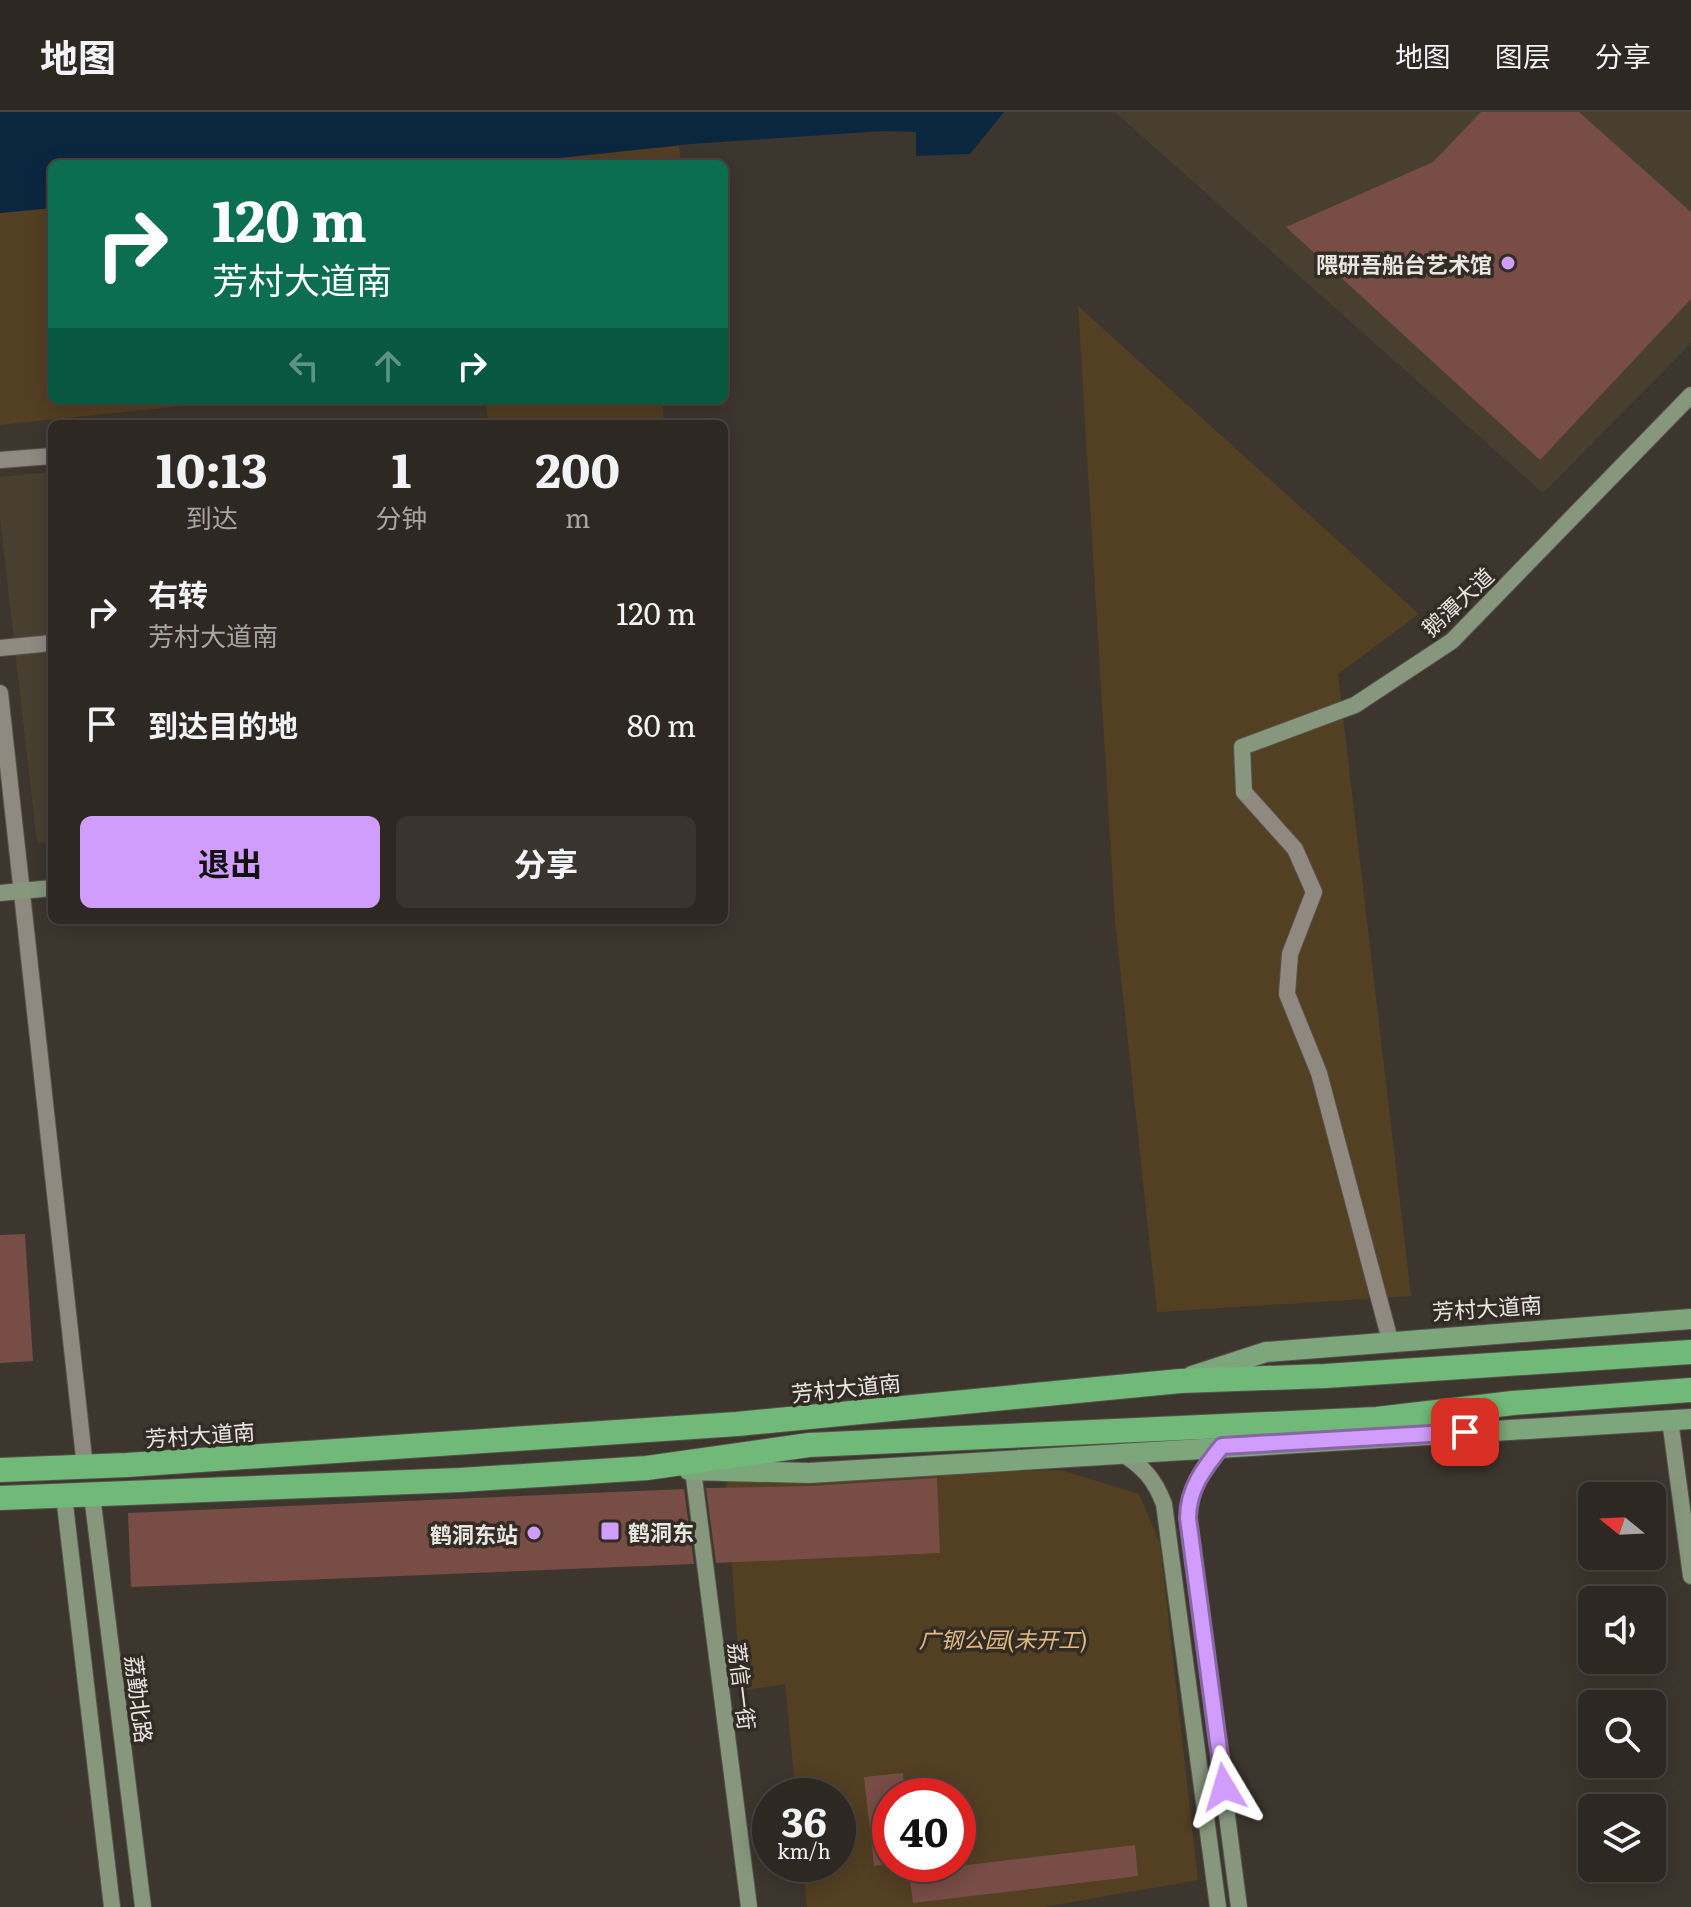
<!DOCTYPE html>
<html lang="zh">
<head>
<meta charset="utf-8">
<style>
  body { margin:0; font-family:Literata,"Noto Sans SC",serif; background:#3a342f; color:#f1f3f6; height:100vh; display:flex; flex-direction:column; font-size:30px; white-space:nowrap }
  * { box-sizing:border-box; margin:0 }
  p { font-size:26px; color:#a7a6a5 }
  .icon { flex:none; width:44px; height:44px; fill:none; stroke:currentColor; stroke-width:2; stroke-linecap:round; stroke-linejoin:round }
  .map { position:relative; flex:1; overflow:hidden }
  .side { position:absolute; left:48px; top:308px; width:680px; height:504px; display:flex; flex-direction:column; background:#2e2822; border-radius:12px; box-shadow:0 4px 20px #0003,0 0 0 2px #494440 }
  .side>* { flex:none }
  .hud { position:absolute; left:48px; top:48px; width:680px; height:244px; border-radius:12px; box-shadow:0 4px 20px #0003,0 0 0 2px #494440; background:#0b6e4f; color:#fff; overflow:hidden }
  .needle { width:52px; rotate:288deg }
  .fabs { position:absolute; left:1578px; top:1370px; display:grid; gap:16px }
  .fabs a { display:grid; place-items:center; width:88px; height:88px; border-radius:12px; background:#2e2822; box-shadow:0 4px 20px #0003,0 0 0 2px #494440; font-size:40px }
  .speed { position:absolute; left:752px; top:1666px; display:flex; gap:16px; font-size:40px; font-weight:700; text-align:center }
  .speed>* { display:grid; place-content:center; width:104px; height:104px; border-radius:50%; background:#2e2822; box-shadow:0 4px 20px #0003,0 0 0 2px #494440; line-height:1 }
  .speed small { font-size:20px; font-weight:400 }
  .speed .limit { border:12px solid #d22; background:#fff; color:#111 }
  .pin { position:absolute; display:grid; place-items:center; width:68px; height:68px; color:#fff; margin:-34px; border-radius:16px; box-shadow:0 4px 12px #0006 }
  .me { position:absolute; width:88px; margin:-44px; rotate:353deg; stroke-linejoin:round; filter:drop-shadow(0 0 6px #0008) }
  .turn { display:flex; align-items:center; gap:28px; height:168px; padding:0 32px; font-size:36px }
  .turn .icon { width:104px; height:104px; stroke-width:2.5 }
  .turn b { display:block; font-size:56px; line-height:68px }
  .lanes { display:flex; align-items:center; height:76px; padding:0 32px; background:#0003; justify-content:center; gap:40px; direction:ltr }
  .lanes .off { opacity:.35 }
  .eta { display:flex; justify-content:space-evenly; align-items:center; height:136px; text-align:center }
  .eta b { font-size:48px; font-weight:700; line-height:56px }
  .cta { display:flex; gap:16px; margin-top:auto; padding:16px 32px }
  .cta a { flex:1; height:92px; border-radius:12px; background:#d19dfd; color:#111; font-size:32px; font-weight:700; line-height:92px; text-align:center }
  .cta a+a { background:#3a342f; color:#f1f3f6 }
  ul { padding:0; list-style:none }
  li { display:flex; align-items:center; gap:24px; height:112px; padding:0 32px }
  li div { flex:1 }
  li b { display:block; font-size:30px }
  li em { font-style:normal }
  header { display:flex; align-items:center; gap:48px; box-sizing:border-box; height:112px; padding:0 40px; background:#2e2822; border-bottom:2px solid #494440 }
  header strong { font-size:38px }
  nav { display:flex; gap:44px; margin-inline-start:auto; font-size:28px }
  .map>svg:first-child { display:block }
  .built { fill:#493f31 }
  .green { fill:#533f22; fill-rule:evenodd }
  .water { fill:#0b2740 }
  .building { fill:#774d46 }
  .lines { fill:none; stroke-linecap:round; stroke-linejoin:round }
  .street-casing { stroke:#56524b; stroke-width:18 }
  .secondary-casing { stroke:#56524b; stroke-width:18 }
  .primary-casing { stroke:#56524b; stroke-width:22 }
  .highway-casing { stroke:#56524b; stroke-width:26 }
  .street { stroke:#908980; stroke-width:16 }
  .secondary { stroke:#87977e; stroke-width:16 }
  .primary { stroke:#7da67c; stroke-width:20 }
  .highway { stroke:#71b979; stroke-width:24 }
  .route-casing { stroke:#8866a4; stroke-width:20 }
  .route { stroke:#d19dfd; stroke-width:14 }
  .poi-dot { fill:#d19dfd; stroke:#322c25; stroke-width:3 }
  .labels { text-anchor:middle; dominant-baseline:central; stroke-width:7; stroke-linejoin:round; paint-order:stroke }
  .poi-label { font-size:22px; font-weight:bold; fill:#e9e6e0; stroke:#322c25; text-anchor:end }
  .street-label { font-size:22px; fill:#e9e6e0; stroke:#322c25 }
  .park-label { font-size:22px; font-style:italic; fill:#e3b980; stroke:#322c25 }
</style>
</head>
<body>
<header>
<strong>地图</strong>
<nav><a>地图</a><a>图层</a><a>分享</a></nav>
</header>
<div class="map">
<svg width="1691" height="1795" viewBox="0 0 1691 1795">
  <rect width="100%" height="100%" fill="#3d362e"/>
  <g class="built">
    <path d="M 1115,0 L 1691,0 L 1691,231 L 1543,381 Z"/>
    <path d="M 52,360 L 52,730 L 37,731 L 0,406 L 0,365 Z"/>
  </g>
  <g class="green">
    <path d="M 679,34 L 681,52 L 500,52 Z"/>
    <path d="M 52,96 L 52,288 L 239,288 L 0,313 L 0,101 Z"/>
    <path d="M 1078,194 L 1419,502 L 1338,562 L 1411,1184 L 1157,1200 L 1115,808 Z"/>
    <path d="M 486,288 L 662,288 L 664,312 L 488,312 Z"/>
    <path d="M 1061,1358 L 1139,1382 L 1160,1431 L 1198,1768 L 1044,1795 L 807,1795 L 803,1752 L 838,1752 L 838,1684 L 796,1684 L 785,1572 L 741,1579 L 726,1368 ZM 890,1684 L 958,1684 L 958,1752 L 890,1752 Z"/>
  </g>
  <path class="water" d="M 0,0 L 1004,0 L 970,42 L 916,44 L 916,20 L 883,19 L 691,32 L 500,52 L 52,52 L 52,96 L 0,101 Z"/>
  <g class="building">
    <path d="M 1481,0 L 1579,0 L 1691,100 L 1691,187 L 1540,348 L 1286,115 L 1433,50 Z"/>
    <path d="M 25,1122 L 33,1249 L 0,1251 L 0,1123 Z"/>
    <path d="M 937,1366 L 940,1441 L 716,1451 L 706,1376 L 810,1374 Z"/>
    <path d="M 684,1377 L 694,1452 L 131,1475 L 128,1401 Z"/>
    <path d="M 903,1661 L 905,1684 L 890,1684 L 890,1752 L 874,1754 L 864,1665 Z"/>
    <path d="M 1135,1733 L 1138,1764 L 913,1791 L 908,1752 L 950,1752 L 950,1755 Z"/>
  </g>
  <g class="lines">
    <defs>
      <g id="street">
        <path d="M 0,348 L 52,344"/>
        <path d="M 0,536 L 52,531"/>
        <path d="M 0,581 L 85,1355"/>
        <path d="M 1244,680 L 1295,737 L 1314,780 L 1290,842 L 1287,882 L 1319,961 L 1390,1228"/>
      </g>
      <g id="secondary">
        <path d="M 1244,680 L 1242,635 L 1355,593 L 1452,529 L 1691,283"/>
        <path d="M 0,781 L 52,776"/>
        <path d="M 1670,1308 L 1691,1464"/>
        <path d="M 1222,1334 L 1194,1374 L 1188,1406 L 1239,1795"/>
        <path d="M 1121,1341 C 1143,1354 1155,1368 1164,1392 L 1218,1795"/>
        <path d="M 693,1358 L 749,1795"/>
        <path d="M 92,1383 L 143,1795"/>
        <path d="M 64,1384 L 112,1795"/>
      </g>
      <g id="primary">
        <path d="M 1192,1264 L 1266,1240 L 1691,1207"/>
        <path d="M 689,1358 L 809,1361 L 1691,1307"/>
      </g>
      <g id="highway">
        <path d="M 0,1358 L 127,1353 L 737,1312 L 1180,1269 L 1325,1264 L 1691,1240"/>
        <path d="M 0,1386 L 460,1368 L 647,1356 L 809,1333 L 1377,1307 L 1513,1291 L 1691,1278"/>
      </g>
    </defs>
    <use href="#street" class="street-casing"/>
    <use href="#secondary" class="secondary-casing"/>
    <use href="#primary" class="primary-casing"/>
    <use href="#highway" class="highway-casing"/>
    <use href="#street" class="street"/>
    <use href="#secondary" class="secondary"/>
    <use href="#primary" class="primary"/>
    <use href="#highway" class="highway"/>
  </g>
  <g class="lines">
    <defs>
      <path id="route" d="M 1224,1675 L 1188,1406 C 1188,1377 1204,1356 1222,1334 L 1465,1320"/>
    </defs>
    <use href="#route" class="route-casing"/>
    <use href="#route" class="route"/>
  </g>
  <g class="poi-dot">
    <circle cx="1508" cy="151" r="8"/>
    <rect x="600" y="1409" width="20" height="20" rx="4"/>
    <circle cx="534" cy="1421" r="8"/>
  </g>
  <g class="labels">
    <g class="poi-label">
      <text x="1492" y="151">隈研吾船台艺术馆</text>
      <text x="628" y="1419" text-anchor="start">鹤洞东</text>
      <text x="518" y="1421">鹤洞东站</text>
    </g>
    <g class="street-label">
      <text transform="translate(1457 489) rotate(-43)">鹅潭大道</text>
      <text transform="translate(1487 1195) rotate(-4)">芳村大道南</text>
      <text transform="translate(846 1275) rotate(-6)">芳村大道南</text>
      <text transform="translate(200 1322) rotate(-4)">芳村大道南</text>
      <text transform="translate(743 1574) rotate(83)">荔信一街</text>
      <text transform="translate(140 1587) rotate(83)">荔勤北路</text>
    </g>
    <g class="park-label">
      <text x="1003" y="1526">广钢公园(未开工)</text>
    </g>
  </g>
</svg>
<div class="fabs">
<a><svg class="needle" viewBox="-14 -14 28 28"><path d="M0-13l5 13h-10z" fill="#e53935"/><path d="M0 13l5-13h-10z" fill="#a7a6a5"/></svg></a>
<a><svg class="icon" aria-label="sound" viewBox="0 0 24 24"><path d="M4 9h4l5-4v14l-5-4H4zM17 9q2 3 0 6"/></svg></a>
<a><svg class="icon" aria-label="search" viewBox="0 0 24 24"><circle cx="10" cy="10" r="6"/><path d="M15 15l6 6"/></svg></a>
<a><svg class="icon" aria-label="layers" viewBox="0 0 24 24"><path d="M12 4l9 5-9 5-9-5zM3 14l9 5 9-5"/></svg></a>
</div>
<div class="speed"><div>36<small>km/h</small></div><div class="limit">40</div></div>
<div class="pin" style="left:1465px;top:1320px;background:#d93025"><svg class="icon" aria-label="arrive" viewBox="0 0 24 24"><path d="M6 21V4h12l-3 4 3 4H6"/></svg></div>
<svg class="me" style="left:1224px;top:1675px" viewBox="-20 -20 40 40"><path d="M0-17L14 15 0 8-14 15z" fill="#d19dfd" stroke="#fff" stroke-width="4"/></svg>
<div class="hud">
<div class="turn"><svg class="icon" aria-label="right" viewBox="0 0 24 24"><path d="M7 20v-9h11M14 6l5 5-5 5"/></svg><div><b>120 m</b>芳村大道南</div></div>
<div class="lanes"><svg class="icon off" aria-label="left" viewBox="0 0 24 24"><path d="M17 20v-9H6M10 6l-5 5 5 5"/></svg><svg class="icon off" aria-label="ahead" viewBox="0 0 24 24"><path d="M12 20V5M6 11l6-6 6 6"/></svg><svg class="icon" aria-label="right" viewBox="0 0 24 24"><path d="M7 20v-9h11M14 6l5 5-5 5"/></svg></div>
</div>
<section class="side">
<div class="eta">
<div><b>10:13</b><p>到达</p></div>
<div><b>1</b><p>分钟</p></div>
<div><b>200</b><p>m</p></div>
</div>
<ul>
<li><svg class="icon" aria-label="right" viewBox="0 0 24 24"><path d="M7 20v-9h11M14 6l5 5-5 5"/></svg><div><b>右转</b><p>芳村大道南</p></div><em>120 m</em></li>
<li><svg class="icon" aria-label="arrive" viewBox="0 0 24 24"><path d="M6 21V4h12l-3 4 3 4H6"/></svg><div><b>到达目的地</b></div><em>80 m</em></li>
</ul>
<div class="cta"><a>退出</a><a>分享</a></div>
</section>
</div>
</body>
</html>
